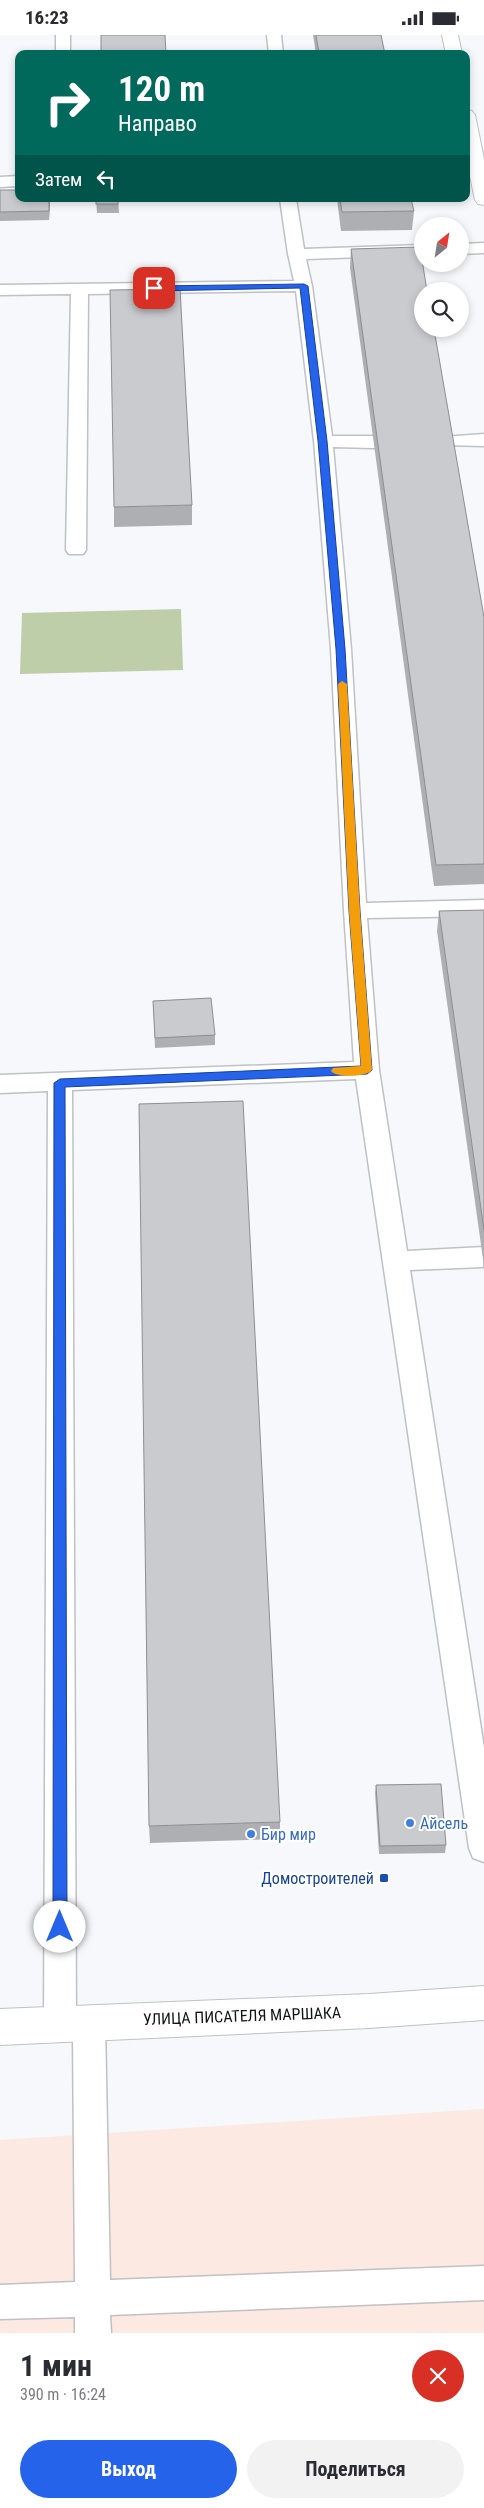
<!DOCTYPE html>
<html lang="ru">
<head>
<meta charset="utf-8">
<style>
  body { margin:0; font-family:"Roboto Condensed",sans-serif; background:#f2f2f3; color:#2b2b33; height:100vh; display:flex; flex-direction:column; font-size:19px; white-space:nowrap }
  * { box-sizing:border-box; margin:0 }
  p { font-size:16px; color:#7c7c81 }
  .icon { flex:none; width:28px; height:28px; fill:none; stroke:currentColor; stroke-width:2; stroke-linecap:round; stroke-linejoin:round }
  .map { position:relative; height:2298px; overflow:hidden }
  .details { display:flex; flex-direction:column; background:#fff; flex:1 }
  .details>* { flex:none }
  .guide { position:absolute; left:15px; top:15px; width:455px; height:152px; border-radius:10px; box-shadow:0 2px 8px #0003; background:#00695c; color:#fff; overflow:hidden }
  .needle { width:32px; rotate:30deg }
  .controls { position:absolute; left:414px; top:182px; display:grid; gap:10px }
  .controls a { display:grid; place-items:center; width:55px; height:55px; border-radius:50%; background:#fff; box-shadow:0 2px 8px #0003; font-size:25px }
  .pin { position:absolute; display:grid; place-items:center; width:42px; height:42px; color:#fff; margin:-21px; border-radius:10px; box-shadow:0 2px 8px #0006 }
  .me { position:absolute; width:55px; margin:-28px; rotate:0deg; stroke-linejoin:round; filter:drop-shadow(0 0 4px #0008) }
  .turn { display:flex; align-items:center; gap:18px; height:105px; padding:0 20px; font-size:22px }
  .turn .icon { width:65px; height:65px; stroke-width:2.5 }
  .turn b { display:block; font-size:35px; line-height:42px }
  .then { display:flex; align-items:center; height:48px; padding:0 20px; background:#0003; gap:10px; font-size:19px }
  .round { display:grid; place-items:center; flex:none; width:52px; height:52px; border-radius:26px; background:#f2f2f3 }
  .head { display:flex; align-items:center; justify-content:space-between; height:85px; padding:0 20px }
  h1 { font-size:30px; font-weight:700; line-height:38px }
  .cta { display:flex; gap:10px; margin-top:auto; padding:10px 20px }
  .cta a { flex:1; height:58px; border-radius:30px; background:#2563eb; color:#fff; font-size:20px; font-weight:700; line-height:58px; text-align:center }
  .cta a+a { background:#f2f2f3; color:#2b2b33 }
  .status { display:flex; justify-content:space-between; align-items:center; height:35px; padding:0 25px; background:#fff; direction:ltr }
  .status svg { height:14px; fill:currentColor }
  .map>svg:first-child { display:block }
  .commercial { fill:#fce9e1 }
  .green { fill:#bdcea9 }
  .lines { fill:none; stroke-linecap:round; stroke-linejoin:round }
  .service-casing { stroke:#bfc1c5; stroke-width:3 }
  .tertiary-casing { stroke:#bfc1c5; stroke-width:2 }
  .service { fill:#fff; fill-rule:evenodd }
  .tertiary { fill:#fff; fill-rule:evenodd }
  .wall { fill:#aeafb2 }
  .shaded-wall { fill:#8d8e91 }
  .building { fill:#cacbcf; stroke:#8d8e91 }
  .route { fill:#2563eb; stroke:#184099 }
  .slow { fill:#f59e0b }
  .shop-dot { fill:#3f7fe0; stroke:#fff; stroke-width:2 }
  .transit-dot { fill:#1a4fb4; stroke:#fff; stroke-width:2 }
  .labels { text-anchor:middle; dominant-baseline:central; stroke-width:4; stroke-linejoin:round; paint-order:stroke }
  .near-shop-label { font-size:16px; fill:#366cbe; stroke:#fff; text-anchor:start }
  .near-transit-label { font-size:16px; fill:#164399; stroke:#fff; text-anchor:end }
  .near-street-label { font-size:16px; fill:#121314; stroke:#fff }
</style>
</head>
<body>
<div class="status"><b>16:23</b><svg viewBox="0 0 49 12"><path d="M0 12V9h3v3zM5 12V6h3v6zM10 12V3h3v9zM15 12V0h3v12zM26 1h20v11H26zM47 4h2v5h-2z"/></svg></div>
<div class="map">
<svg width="484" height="2298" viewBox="0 0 484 2298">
  <rect width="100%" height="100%" fill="#f6f8fb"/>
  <path class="commercial" d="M 484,2074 L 484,2298 L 0,2298 L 0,2105 Z"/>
  <path class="green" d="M 181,574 L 183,635 L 20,639 L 22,578 Z"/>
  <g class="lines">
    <defs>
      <g id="service">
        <rect x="56" y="0" width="14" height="19"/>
        <path d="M 267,0 L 281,0 L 283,19 L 269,19 Z"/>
        <path d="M 19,141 L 19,151 L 0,152 L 0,142 Z"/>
        <path d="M 280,164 L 296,164 L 304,214 L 422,210 L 422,220 L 306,224 L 312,251 L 332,401 L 374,401 L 381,403 L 383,407 L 381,411 L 374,413 L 333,412 L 351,614 L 366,868 L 484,865 L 484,881 L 367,883 L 379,1035 L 407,1216 L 484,1212 L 483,1232 L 410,1235 L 484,1713 L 484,1827 L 473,1823 L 469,1813 L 356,1044 L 72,1055 L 76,1980 L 78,1977 L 89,1972 L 100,1977 L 105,1988 L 110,2245 L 484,2231 L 484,2265 L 110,2280 L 111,2298 L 75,2298 L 75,2282 L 0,2284 L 0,2250 L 75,2247 L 73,1997 L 71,2000 L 60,2005 L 49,2000 L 44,1989 L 48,1056 L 0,1058 L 0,1040 L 354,1027 L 344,876 L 331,614 L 314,406 L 296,256 L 88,259 L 86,515 L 83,519 L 69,519 L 66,515 L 71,259 L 0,260 L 0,250 L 294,246 L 288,219 Z"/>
        <path d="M 484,208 L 484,218 L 460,219 L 460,209 Z"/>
        <path d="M 484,399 L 484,411 L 443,410 L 440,406 L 443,402 Z"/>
      </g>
      <g id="tertiary">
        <path d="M 442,0 L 458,0 L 462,19 L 446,19 Z"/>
        <path d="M 466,75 L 472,76 L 475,80 L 484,124 L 484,170 L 478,169 L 475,165 L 466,122 Z"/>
        <path d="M 484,1951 L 484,1985 L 369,1993 L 0,2010 L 0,1974 L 369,1959 Z"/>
      </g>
    </defs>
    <use href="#service" class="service-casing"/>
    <use href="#tertiary" class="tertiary-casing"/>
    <use href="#service" class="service"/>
    <use href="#tertiary" class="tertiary"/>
  </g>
  <g class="wall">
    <path d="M 313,0 L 381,0 L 385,19 L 316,19 Z"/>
    <path d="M 0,155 L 50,164 L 49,185 L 0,186 Z"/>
    <path d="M 96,164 L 118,164 L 119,178 L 97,178 Z"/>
    <path d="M 337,164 L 411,164 L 414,176 L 412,195 L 341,196 Z"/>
    <path d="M 351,214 L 484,582 L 484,849 L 434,851 L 350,233 Z"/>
    <path d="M 192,470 L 192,490 L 114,492 L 114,472 Z"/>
    <path d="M 484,875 L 484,1231 L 437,896 L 439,876 Z"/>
    <path d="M 153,966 L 215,1000 L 215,1010 L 155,1013 Z"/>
    <path d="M 376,1750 L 446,1810 L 445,1818 L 379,1819 L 375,1758 Z"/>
    <path d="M 280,1787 L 280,1804 L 150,1808 L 149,1791 Z"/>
  </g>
  <path class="shaded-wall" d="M 49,164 L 50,164 L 49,185 Z"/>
  <g class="building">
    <path d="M 101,0 L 165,0 L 166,19 L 101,19 Z"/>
    <path d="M 316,0 L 381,0 L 385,19 L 319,19 Z"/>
    <path d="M 0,155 L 19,155 L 19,164 L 49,164 L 49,176 L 0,177 Z"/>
    <rect x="96" y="164" width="22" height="5"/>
    <path d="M 340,164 L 411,164 L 414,176 L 342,177 Z"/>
    <path d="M 420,212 L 427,256 L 422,256 L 422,294 L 434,294 L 484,582 L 484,829 L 436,830 L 351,214 Z"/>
    <path d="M 180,254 L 192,470 L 114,472 L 110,255 Z"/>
    <path d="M 484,875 L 484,1195 L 439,876 Z"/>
    <path d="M 211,963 L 215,1000 L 155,1003 L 153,966 Z"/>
    <path d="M 243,1066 L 280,1787 L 149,1791 L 139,1069 Z"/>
    <path d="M 441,1749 L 446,1810 L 380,1811 L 376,1750 Z"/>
  </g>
  <path class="route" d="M 304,249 L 308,251 L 327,406 L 345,614 L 360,876 L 372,1035 L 367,1039 L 65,1052 L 67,1892 L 65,1897 L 60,1899 L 55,1897 L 53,1892 L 54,1048 L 60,1044 L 361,1031 L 349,876 L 336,614 L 318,406 L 300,253 L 154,256 L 151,253 L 154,251 Z"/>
  <path class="slow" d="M 342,646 L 347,649 L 360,876 L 372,1035 C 367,1042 336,1043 331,1036 L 333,1033 L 361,1031 L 349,876 L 338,649 Z"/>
  <g class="shop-dot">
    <circle cx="410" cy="1788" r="5"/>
    <circle cx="251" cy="1799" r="5"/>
  </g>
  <rect class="transit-dot" x="379" y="1838" width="10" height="10" rx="2.5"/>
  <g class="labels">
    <g class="near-shop-label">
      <text x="420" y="1788">Айсель</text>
      <text x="261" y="1799">Бир мир</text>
    </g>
    <g class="near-transit-label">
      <text x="374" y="1843">Домостроителей</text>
    </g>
    <g class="near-street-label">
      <text transform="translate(242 1981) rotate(-2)">УЛИЦА ПИСАТЕЛЯ МАРШАКА</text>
    </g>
  </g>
</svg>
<div class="controls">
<a><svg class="needle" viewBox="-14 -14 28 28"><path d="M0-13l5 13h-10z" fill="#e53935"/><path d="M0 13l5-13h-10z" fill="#7c7c81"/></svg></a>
<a><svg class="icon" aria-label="search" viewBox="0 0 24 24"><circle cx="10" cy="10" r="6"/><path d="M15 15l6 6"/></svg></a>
</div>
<div class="pin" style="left:154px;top:253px;background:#d93025"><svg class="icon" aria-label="arrive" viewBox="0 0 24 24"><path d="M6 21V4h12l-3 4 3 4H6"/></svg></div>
<svg class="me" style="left:60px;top:1892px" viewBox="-20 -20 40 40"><circle r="19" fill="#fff"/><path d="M0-13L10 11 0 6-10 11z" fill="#2563eb"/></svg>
<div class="guide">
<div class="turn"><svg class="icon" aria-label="right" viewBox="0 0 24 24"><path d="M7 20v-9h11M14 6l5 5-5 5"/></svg><div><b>120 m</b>Направо</div></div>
<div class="then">Затем<svg class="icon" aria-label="left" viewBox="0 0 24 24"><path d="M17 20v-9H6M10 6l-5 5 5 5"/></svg></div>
</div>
</div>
<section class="details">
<div class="head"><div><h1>1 мин</h1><p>390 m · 16:24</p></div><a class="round" style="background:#d93025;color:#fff"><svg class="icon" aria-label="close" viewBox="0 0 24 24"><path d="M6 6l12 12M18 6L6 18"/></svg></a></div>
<div class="cta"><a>Выход</a><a>Поделиться</a></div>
</section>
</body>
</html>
